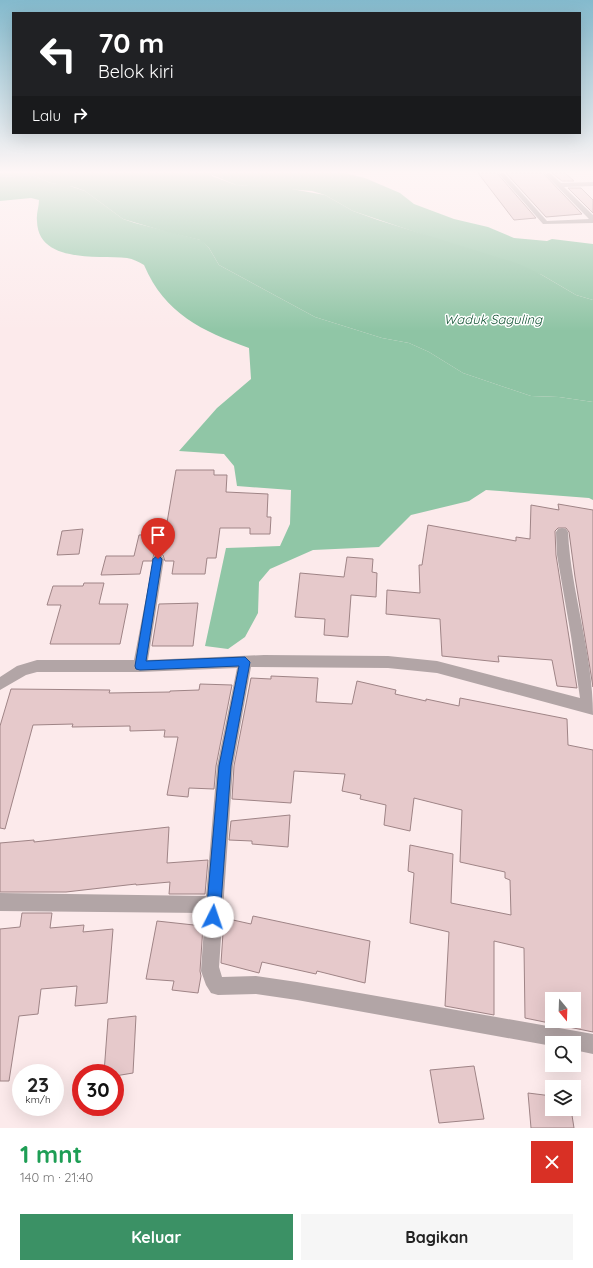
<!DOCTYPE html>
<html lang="id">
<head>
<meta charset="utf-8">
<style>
  body { margin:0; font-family:Quicksand,sans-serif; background:#f6f6f6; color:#222; height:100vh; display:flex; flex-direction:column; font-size:15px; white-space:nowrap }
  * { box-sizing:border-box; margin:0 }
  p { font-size:13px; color:#767676 }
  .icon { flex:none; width:22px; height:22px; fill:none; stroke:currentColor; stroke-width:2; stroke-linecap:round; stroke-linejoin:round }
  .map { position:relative; height:1128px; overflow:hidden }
  .details { display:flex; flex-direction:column; background:#fff; flex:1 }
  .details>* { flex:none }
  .banner { position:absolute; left:12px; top:12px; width:569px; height:122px; border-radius:0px; box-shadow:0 4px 16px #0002; background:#202124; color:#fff; overflow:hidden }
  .needle { width:26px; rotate:161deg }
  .fabs { position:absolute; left:545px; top:992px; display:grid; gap:8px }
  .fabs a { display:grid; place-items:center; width:36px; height:36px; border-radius:0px; background:#fff; box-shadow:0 4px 16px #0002; font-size:20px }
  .speed { position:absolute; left:12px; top:1064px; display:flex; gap:8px; font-size:20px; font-weight:700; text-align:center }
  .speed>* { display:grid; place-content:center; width:52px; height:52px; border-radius:50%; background:#fff; box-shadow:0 4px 16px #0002; line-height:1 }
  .speed small { font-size:10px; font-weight:400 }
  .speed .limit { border:6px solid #d22; background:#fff; color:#111 }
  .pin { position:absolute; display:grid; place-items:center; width:34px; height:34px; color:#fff; margin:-41px -17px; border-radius:50% 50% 50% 0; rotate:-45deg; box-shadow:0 0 4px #0007 }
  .pin .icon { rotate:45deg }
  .me { position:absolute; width:44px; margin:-22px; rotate:4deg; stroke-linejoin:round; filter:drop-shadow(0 0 3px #0008) }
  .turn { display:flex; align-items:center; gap:14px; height:84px; padding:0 20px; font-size:18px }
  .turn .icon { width:52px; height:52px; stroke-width:2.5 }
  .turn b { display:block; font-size:28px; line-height:34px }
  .then { display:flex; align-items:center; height:38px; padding:0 20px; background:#0003; gap:8px; font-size:15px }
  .round { display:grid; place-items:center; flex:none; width:42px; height:42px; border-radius:0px; background:#f6f6f6 }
  .overview { display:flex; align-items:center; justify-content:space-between; height:68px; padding:0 20px }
  h1 { font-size:24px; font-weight:700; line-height:30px; color:#1e9e55 }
  .button { display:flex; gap:8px; margin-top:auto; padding:8px 20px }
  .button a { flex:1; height:46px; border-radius:0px; background:#3b9165; color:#fff; font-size:16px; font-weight:700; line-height:46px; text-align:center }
  .button a+a { background:#f6f6f6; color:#222 }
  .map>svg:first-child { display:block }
  .forest { fill:#90c6a6 }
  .water { fill:#8ec4a4 }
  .building { fill:#e6c9cb; stroke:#9f8486; fill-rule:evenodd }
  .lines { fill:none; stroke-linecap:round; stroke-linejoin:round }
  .minor { fill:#b2a5a6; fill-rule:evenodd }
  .route { fill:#1a73e8; stroke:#114b97 }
  .labels { text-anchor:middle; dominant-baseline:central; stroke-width:3; stroke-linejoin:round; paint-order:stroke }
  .far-water-label { font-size:13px; font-style:italic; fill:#165637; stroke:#fff }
</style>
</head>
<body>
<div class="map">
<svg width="593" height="1128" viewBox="0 0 593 1128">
  <rect width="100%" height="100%" fill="#fceaeb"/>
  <g class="forest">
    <path d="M 211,173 L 345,173 L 365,178 L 400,193 L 414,204 L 454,219 L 488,227 L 514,238 L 547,241 L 552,239 L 593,244 L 593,300 L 576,295 L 542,275 L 353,211 L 325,195 L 312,191 L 236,185 L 212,175 Z"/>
    <path d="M 32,175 L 51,183 L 67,185 L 85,191 L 123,219 L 135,223 L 201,240 L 209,248 L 219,265 L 315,317 L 382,338 L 409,343 L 429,352 L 463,373 L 531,396 L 559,397 L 593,402 L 593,500 L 589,498 L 486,490 L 469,501 L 411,515 L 379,547 L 313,550 L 270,569 L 259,582 L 258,613 L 245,637 L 228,649 L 205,646 L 226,548 L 280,546 L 290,524 L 291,490 L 237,486 L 234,466 L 224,454 L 179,451 L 217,408 L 251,379 L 249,348 C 202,331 165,314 144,265 C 139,262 133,259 127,258 C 99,255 38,264 37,221 C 36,214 39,207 39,200 L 31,198 L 0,201 L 0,177 Z"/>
  </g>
  <path class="water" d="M 0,173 L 211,173 L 212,176 L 236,185 L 286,188 L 325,195 L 353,211 L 378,220 L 519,264 L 542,275 L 576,295 L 593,300 L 593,402 L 559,397 L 531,396 L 463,373 L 429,352 L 409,343 L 382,338 L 315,317 L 219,265 L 209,248 L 200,240 L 167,232 L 123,219 L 85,191 L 74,187 L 51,183 L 32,175 L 0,177 Z"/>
  <g class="building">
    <path d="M 478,173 L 497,173 L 536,218 L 514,220 Z"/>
    <path d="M 506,173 L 543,173 L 582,214 L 546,217 Z"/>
    <path d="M 552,173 L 565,173 L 574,181 L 562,181 Z"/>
    <path d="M 568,188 L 581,188 L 593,200 L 593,213 Z"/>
    <path d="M 176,470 L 214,470 L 214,475 L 227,475 L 226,492 L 268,494 L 267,517 L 271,517 L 270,534 L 250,534 L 250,528 L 220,528 L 216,558 L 207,558 L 205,574 L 172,574 L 174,561 L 165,561 L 163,555 L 154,554 L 152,561 L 143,561 L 140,574 L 101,575 L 106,556 L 134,556 L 139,535 L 165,534 Z"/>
    <path d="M 558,504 L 593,510 L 593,687 L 575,577 L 569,532 L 566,528 L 558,528 L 555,531 L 556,555 L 577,688 L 557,686 L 552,660 L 498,656 L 499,662 L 442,656 L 440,619 L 386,614 L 387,590 L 420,593 L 419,565 L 422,565 L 428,525 L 516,541 L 516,537 L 530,539 L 531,505 L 559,510 Z"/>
    <path d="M 83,529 L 79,554 L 57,555 L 62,531 Z"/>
    <path d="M 347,557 L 373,559 L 372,572 L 377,573 L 376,597 L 351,595 L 348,637 L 324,635 L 325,619 L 295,617 L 300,573 L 344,577 Z"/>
    <path d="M 84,583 L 104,583 L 99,604 L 128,604 L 120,644 L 50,644 L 61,605 L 47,605 L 53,586 L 83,586 Z"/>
    <path d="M 198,603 L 193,646 L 152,646 L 159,604 Z"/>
    <path d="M 271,676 L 318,678 L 316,702 L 352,704 L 357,681 L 396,690 L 395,694 L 426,701 L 426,699 L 459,706 L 460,698 L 567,719 L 568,745 L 593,750 L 593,1032 L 525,1018 L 524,948 L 494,941 L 494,1015 L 445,1006 L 449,932 L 410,923 L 414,873 L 408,871 L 410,845 L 453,854 L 451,903 L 511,915 L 510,880 L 505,878 L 505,872 L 460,862 L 462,810 L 414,798 L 410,831 L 384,825 L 386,805 L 360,799 L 361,795 L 342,791 L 345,774 L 294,771 L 291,803 L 232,799 L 234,766 L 251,678 L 271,679 ZM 552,999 L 574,999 L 574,1021 L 552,1021 Z"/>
    <path d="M 200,684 L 232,685 L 216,766 L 214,789 L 189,788 L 188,797 L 167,795 L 178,737 L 164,737 L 165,730 L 130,731 L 130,726 L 72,727 L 73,724 L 33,725 L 5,829 L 0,828 L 0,726 L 11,689 L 110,690 L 109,693 L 170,692 L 170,691 L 199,690 Z"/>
    <path d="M 290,815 L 288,847 L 252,844 L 252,841 L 229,840 L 231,821 Z"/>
    <path d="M 169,827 L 167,863 L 208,860 L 205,894 L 169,894 L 170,882 L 136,885 L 136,884 L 66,892 L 0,892 L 0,843 L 34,840 L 34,842 Z"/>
    <path d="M 22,913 L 52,913 L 50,928 L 84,925 L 83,932 L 113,929 L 107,1003 L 75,1006 L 77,986 L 41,989 L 38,1014 L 19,1016 L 9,1081 L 0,1081 L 0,929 L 20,927 Z"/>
    <path d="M 253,916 L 370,941 L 365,983 L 317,971 L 316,974 L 262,962 L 259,973 L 221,963 L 224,918 L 251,924 Z"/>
    <path d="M 157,921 L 203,926 L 200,971 L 201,976 L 198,993 L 172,990 L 174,981 L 146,979 Z"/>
    <path d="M 136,1016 L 133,1073 L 115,1076 L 115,1073 L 104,1073 L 108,1019 Z"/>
    <path d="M 474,1066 L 484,1119 L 439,1123 L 430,1070 Z"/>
    <path d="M 528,1093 L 552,1096 L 552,1109 L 571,1109 L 574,1128 L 531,1128 Z"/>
  </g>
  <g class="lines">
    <g class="minor">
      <path d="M 498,173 L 504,173 L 547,221 L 589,219 L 544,173 L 550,173 L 561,183 L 593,182 L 593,186 L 564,187 L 593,215 L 593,223 L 543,224 Z"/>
      <path d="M 562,528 L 566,529 L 568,532 C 571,593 593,653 593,715 L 437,673 L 388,668 L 251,667 L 233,766 L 219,967 L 222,977 L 256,976 L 297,982 L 593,1034 L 593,1054 L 574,1050 L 574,1043 L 552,1043 L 552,1046 L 297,1000 L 256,994 L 218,995 L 211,993 L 206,985 L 201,971 L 205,913 L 0,911 L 0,893 L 206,896 L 217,766 L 237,668 L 140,672 L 37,672 L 26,675 L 0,690 L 0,677 L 17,666 L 37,660 L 134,660 L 154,556 L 162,556 L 164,559 L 148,660 L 264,655 L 388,656 L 437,661 L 580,698 L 571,636 L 557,555 L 556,532 L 558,529 Z"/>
    </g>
  </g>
  <linearGradient id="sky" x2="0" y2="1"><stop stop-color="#84bacd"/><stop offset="0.52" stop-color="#fef6f6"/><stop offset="1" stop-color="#fef6f6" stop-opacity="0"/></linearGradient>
  <rect width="593" height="331" fill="url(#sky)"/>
  <path class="route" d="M 158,555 L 162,559 L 146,661 L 245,657 L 250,662 L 231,766 L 220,917 L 218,922 L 213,924 L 208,922 L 206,917 L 219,766 L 239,666 L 140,670 L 136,669 L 135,666 L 153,559 Z"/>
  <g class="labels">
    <g class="far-water-label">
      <text x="493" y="319">Waduk Saguling</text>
    </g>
  </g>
</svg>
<div class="fabs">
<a><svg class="needle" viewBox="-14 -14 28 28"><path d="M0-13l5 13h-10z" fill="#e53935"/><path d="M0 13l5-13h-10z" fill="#767676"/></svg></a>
<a><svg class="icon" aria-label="search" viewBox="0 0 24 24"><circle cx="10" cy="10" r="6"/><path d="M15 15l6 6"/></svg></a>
<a><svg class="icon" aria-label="layers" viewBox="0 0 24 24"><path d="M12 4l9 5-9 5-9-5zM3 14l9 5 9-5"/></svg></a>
</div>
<div class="speed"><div>23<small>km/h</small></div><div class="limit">30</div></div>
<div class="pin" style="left:158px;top:559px;background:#d93025"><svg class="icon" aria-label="arrive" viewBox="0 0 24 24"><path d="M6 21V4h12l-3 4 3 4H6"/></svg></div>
<svg class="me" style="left:213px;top:917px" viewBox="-20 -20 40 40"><circle r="19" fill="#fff"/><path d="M0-13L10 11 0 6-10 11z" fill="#1a73e8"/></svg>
<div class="banner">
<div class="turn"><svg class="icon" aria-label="left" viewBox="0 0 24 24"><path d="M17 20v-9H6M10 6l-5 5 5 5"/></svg><div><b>70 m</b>Belok kiri</div></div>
<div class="then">Lalu<svg class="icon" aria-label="right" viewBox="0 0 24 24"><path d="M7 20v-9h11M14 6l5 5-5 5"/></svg></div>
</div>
</div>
<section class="details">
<div class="overview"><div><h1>1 mnt</h1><p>140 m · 21:40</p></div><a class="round" style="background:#d93025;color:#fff"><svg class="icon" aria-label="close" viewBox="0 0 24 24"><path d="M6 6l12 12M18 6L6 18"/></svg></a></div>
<div class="button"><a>Keluar</a><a>Bagikan</a></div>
</section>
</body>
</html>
